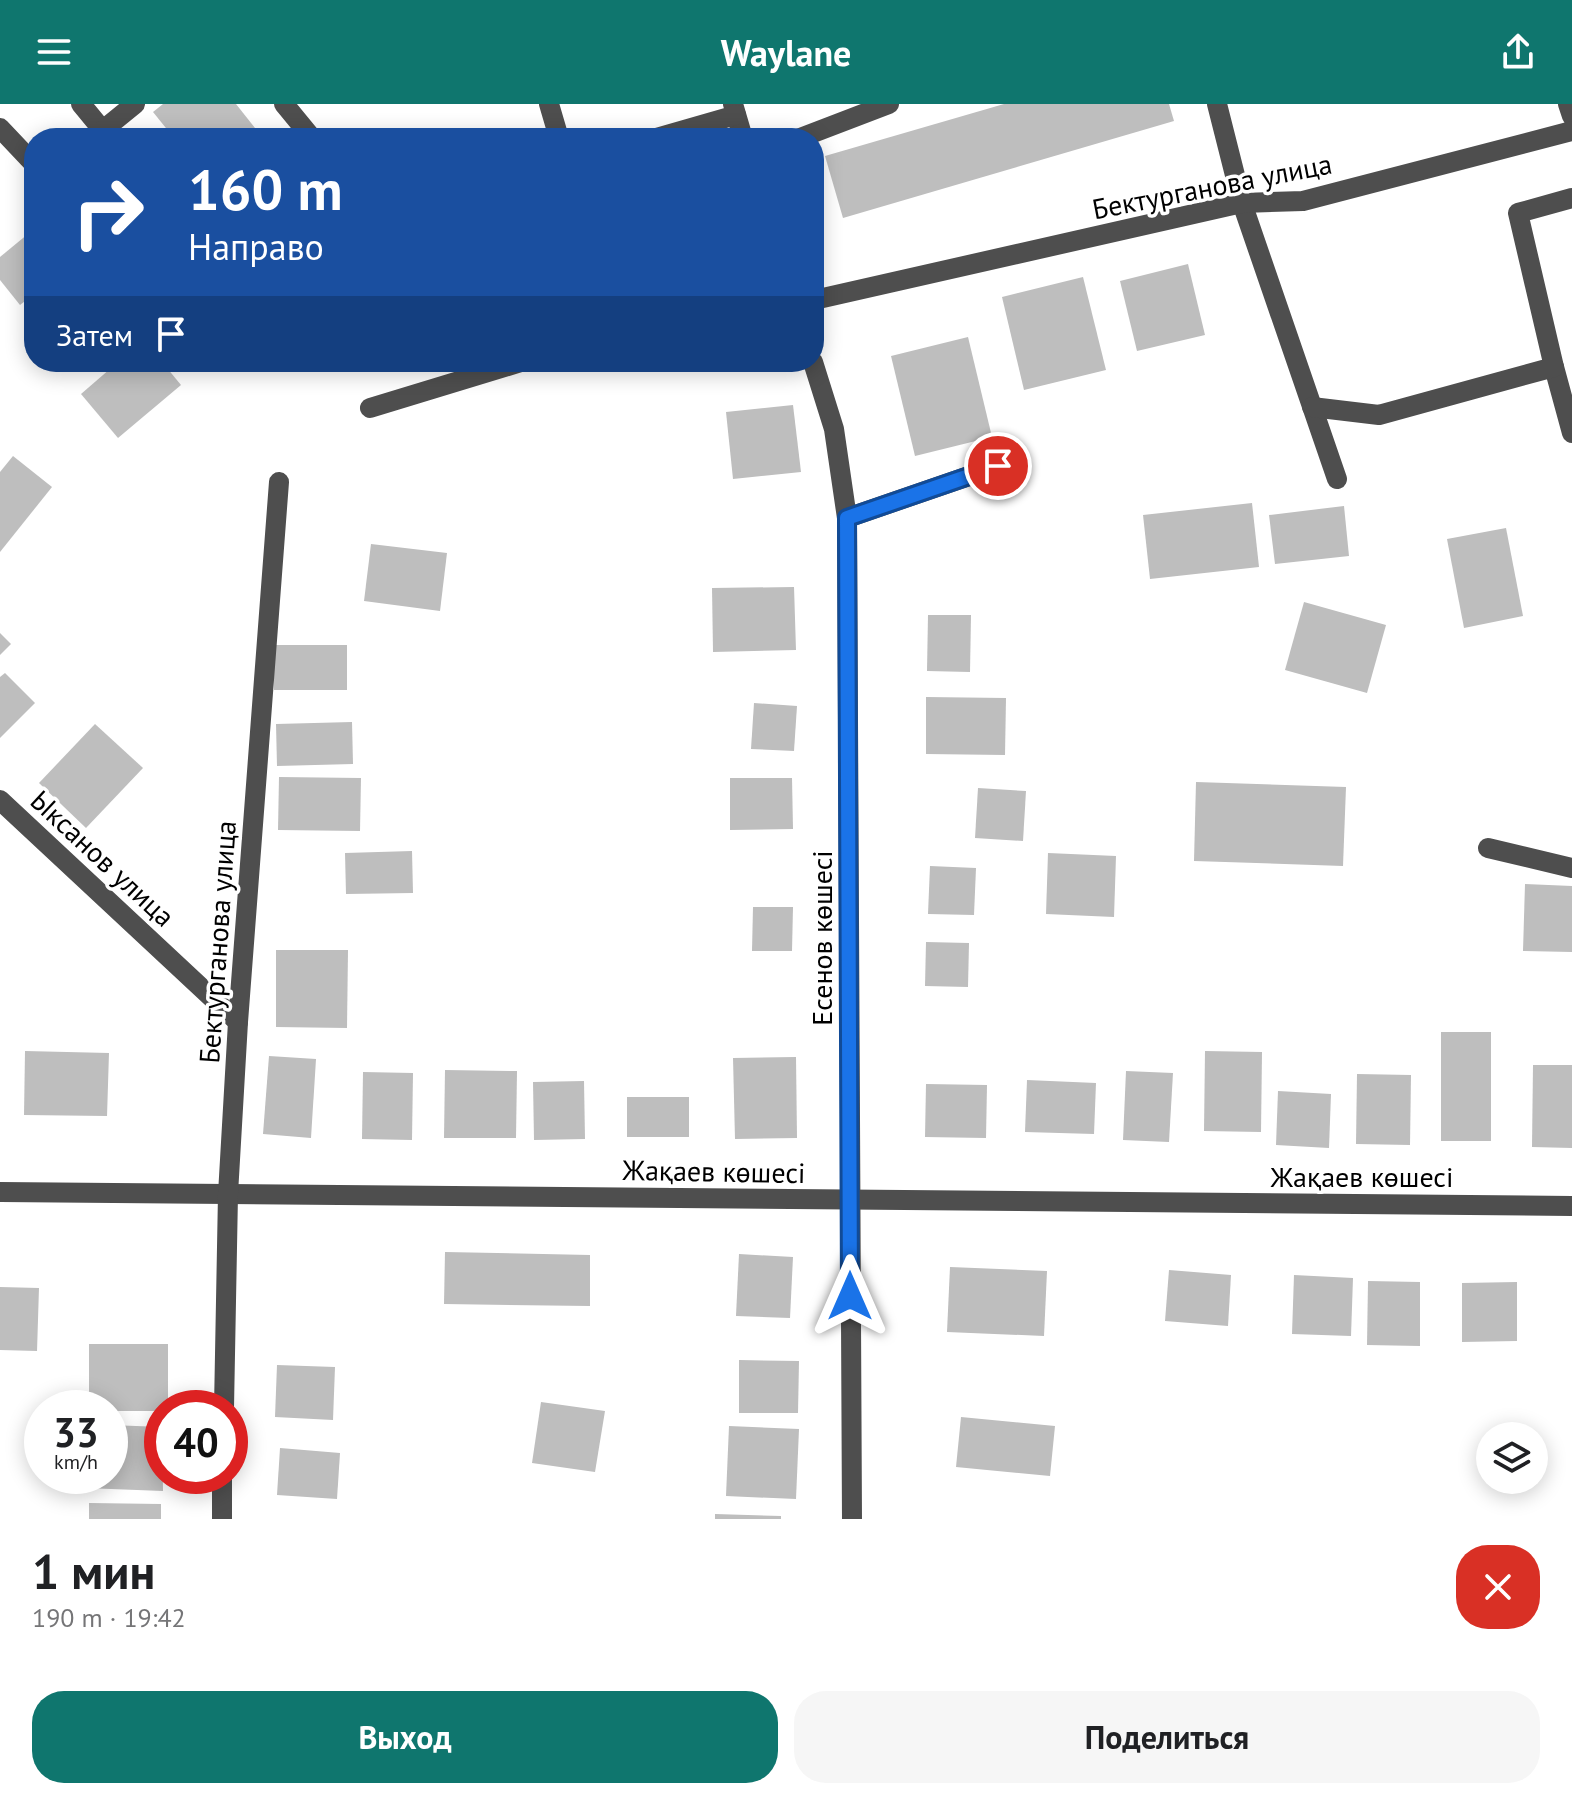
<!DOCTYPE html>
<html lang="ru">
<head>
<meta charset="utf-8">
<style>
  body { margin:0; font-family:"PT Sans",sans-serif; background:#f6f6f6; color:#202124; height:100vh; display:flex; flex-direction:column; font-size:30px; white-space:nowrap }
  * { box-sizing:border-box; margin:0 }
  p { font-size:26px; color:#757577 }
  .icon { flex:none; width:44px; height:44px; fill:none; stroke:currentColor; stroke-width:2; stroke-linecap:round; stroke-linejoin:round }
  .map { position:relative; height:1415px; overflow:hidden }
  .sheet { display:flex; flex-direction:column; background:#fff; flex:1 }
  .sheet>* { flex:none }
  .top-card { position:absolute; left:24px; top:24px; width:800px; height:244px; border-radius:32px; box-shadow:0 4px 20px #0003; background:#1a4fa0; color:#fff; overflow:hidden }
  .fabs { position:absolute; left:1476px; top:1318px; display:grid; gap:16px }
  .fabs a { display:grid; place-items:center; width:72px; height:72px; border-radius:50%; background:#fff; box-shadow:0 4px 20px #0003; font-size:40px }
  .speed { position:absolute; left:24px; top:1286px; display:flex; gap:16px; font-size:40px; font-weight:700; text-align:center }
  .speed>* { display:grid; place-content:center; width:104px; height:104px; border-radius:50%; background:#fff; box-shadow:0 4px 20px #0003; line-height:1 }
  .speed small { font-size:20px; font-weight:400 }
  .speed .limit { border:12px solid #d22; background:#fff; color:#111 }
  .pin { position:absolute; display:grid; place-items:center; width:68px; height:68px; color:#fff; margin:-34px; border:4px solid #fff; border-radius:50%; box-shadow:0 2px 8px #0007 }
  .me { position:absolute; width:88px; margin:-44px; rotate:0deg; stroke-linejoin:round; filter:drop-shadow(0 0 6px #0008) }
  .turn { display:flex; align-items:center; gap:28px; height:168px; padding:0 32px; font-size:36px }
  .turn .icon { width:104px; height:104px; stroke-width:2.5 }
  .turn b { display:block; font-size:56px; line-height:68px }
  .then { display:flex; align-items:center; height:76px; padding:0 32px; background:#0003; gap:16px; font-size:30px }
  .round { display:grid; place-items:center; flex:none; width:84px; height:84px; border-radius:32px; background:#f6f6f6 }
  .head { display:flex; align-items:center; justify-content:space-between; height:136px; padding:0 32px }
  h1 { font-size:48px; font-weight:800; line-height:60px }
  .cta { display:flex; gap:16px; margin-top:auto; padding:16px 32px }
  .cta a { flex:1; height:92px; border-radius:32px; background:#0f766e; color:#fff; font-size:32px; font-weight:800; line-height:92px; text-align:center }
  .cta a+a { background:#f6f6f6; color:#202124 }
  header { display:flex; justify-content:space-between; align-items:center; height:104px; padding:0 32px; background:#0f766e; color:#fff; font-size:36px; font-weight:800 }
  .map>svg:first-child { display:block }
  .building { fill:#bebebe }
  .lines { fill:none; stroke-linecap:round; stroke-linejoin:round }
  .minor { stroke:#4e4e4e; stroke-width:20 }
  .route-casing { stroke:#114b97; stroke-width:20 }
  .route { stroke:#1a73e8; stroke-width:14 }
  .labels { text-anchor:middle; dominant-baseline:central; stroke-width:7; stroke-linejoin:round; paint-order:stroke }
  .street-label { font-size:28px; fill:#000; stroke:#fff }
</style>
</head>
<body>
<header><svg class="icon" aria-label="menu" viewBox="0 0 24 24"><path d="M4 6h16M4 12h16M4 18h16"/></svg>Waylane<svg class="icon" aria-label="share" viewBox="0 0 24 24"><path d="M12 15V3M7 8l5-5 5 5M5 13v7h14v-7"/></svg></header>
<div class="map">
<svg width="1572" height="1415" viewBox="0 0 1572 1415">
  <rect width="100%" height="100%" fill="#fff"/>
  <g class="building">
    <path d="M 163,0 L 236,0 L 263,34 L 174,34 L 153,8 Z"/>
    <path d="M 1004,0 L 1169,0 L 1174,17 L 843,114 L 825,52 Z"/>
    <path d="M 34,125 L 34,190 L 20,201 L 0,176 L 0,153 Z"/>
    <path d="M 1188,160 L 1205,231 L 1137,247 L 1120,177 Z"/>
    <path d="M 1083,173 L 1106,266 L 1024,286 L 1002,193 Z"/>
    <path d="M 968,233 L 992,333 L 915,352 L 891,252 Z"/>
    <path d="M 118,258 L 162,258 L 181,281 L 118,334 L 81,290 Z"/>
    <path d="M 793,301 L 801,368 L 733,375 L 726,308 Z"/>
    <path d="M 13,352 L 52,383 L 0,448 L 0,368 Z"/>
    <path d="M 1252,399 L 1259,463 L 1150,475 L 1143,411 Z"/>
    <path d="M 1344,402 L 1349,452 L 1275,460 L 1269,411 Z"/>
    <path d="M 1506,424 L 1523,512 L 1464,524 L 1447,435 Z"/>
    <path d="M 371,440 L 447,449 L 440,507 L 364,497 Z"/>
    <path d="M 794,483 L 796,546 L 713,548 L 712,484 Z"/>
    <path d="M 1304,498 L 1386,521 L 1367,589 L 1285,566 Z"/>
    <path d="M 928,511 L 971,511 L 970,568 L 927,567 Z"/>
    <path d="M 0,529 L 11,540 L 0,551 Z"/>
    <rect x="274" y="541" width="73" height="45"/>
    <path d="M 5,569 L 35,599 L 0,634 L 0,573 Z"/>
    <path d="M 926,593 L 1006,594 L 1005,651 L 926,650 Z"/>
    <path d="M 754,599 L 797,602 L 794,647 L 751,645 Z"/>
    <path d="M 352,618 L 353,660 L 277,662 L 276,620 Z"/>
    <path d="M 95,620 L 143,664 L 86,724 L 39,679 Z"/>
    <path d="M 279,673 L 361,674 L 360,727 L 278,726 Z"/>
    <path d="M 730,674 L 792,674 L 793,725 L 730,726 Z"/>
    <path d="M 1196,678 L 1346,683 L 1343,762 L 1194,757 Z"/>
    <path d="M 978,684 L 1026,687 L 1023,737 L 975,734 Z"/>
    <path d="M 412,747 L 413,789 L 346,790 L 345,749 Z"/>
    <path d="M 1048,749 L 1116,752 L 1114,813 L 1046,810 Z"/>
    <path d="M 930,762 L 976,764 L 974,811 L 928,810 Z"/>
    <path d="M 1525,780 L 1572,782 L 1572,848 L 1523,847 Z"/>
    <path d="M 753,803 L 793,803 L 792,847 L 752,847 Z"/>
    <path d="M 926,838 L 969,839 L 968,883 L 925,882 Z"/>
    <path d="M 276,846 L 348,846 L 347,924 L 276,923 Z"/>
    <rect x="1441" y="928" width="50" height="109"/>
    <path d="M 25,947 L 109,949 L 107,1012 L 24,1011 Z"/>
    <path d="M 1205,947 L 1262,948 L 1261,1028 L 1204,1027 Z"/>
    <path d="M 269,952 L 316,955 L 311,1034 L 263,1030 Z"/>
    <path d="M 796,953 L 797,1034 L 735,1035 L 733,954 Z"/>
    <path d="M 1533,961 L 1572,961 L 1572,1044 L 1532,1043 Z"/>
    <path d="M 445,966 L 517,967 L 516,1034 L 444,1034 Z"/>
    <path d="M 1126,967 L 1173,969 L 1169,1038 L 1123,1036 Z"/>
    <path d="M 363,968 L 413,969 L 412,1036 L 362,1035 Z"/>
    <path d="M 1357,970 L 1411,971 L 1410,1041 L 1356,1040 Z"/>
    <path d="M 1027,976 L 1096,979 L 1094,1030 L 1025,1028 Z"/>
    <path d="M 584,977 L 585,1035 L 534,1036 L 533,978 Z"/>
    <path d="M 926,980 L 987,981 L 986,1034 L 925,1033 Z"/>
    <path d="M 1278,987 L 1331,990 L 1329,1044 L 1276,1041 Z"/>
    <rect x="627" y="993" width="62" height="40"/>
    <path d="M 445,1148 L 590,1151 L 590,1202 L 444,1200 Z"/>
    <path d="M 739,1150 L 793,1153 L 790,1214 L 736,1212 Z"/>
    <path d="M 950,1163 L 1047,1167 L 1044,1232 L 947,1228 Z"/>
    <path d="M 1169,1166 L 1231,1171 L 1228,1222 L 1165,1217 Z"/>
    <path d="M 1294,1171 L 1353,1174 L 1351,1232 L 1292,1230 Z"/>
    <path d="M 1368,1177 L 1420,1178 L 1420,1242 L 1367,1241 Z"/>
    <path d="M 1517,1178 L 1517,1237 L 1462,1238 L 1462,1179 Z"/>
    <path d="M 0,1183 L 39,1184 L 37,1247 L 0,1246 Z"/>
    <path d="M 89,1240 L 168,1240 L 168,1304 L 162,1304 L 162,1307 L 110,1307 L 110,1304 L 89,1304 Z"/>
    <path d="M 739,1256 L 799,1257 L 798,1309 L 739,1309 Z"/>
    <path d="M 277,1261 L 335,1263 L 333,1316 L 275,1313 Z"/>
    <path d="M 541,1298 L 605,1307 L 595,1368 L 532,1359 Z"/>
    <path d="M 961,1313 L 1055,1322 L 1050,1372 L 956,1363 Z"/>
    <path d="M 110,1321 L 162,1323 L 163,1387 L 85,1384 L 86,1372 L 110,1372 Z"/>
    <path d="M 729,1322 L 799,1325 L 796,1395 L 726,1392 Z"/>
    <path d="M 280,1344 L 340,1349 L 337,1395 L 277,1391 Z"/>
    <path d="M 89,1399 L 161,1400 L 161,1415 L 89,1415 Z"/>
    <path d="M 715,1410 L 781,1412 L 781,1415 L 715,1415 Z"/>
  </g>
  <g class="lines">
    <g class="minor">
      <path d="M 81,0 L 109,34"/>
      <path d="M 284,0 L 312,34"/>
      <path d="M 549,0 L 559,34"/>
      <path d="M 733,0 L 743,34"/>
      <path d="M 1217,0 L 1242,99 L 1337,375"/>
      <path d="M 1568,0 L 1572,12"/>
      <path d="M 0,24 L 34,60"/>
      <path d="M 103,26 L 135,0"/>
      <path d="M 656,34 L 736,11"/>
      <path d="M 800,34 L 889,0"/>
      <path d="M 814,196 L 1242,99 L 1303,97 L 1572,27"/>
      <path d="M 813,258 L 834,325 L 847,414 L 852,1415"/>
      <path d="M 1554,263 L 1572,329"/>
      <path d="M 1312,303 L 1379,311 L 1554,263 L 1518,109 L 1572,94"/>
      <path d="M 370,304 L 521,258"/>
      <path d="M 847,414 L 998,362"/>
      <path d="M 0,696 L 238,918"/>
      <path d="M 1488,744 L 1572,764"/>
      <path d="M 0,1088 L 1572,1102"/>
      <path d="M 224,1304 L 228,1090 L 238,918 L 279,378"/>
      <path d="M 222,1415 L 222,1372"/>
    </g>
  </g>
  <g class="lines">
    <defs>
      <path id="route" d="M 850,1192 L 847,414 L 998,362"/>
    </defs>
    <use href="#route" class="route-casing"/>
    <use href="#route" class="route"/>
  </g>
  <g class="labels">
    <g class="street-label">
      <text transform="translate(1212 82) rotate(-11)">Бектурганова улица</text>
      <text transform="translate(103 754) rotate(43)">Ыксанов улица</text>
      <text transform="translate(821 834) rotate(-90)">Есенов көшесі</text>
      <text transform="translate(217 838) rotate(-86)">Бектурганова улица</text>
      <text transform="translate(714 1067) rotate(1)">Жақаев көшесі</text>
      <text x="1362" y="1072">Жақаев көшесі</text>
    </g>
  </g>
</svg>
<div class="fabs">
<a><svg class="icon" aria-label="layers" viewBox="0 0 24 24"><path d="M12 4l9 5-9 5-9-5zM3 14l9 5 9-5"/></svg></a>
</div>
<div class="speed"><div>33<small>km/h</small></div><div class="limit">40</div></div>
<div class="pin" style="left:998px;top:362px;background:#d93025"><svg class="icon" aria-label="arrive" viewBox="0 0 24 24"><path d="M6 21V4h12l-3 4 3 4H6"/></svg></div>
<svg class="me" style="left:850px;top:1192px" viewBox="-20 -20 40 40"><path d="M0-17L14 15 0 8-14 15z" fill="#1a73e8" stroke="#fff" stroke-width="4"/></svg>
<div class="top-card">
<div class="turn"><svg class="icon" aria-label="right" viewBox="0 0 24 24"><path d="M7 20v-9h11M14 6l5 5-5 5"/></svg><div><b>160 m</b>Направо</div></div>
<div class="then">Затем<svg class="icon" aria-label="arrive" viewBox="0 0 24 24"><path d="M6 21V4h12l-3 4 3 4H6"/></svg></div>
</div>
</div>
<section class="sheet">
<div class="head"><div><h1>1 мин</h1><p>190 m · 19:42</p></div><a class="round" style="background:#d93025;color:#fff"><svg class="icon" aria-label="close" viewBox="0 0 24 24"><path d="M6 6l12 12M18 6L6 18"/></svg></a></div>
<div class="cta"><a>Выход</a><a>Поделиться</a></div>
</section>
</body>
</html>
